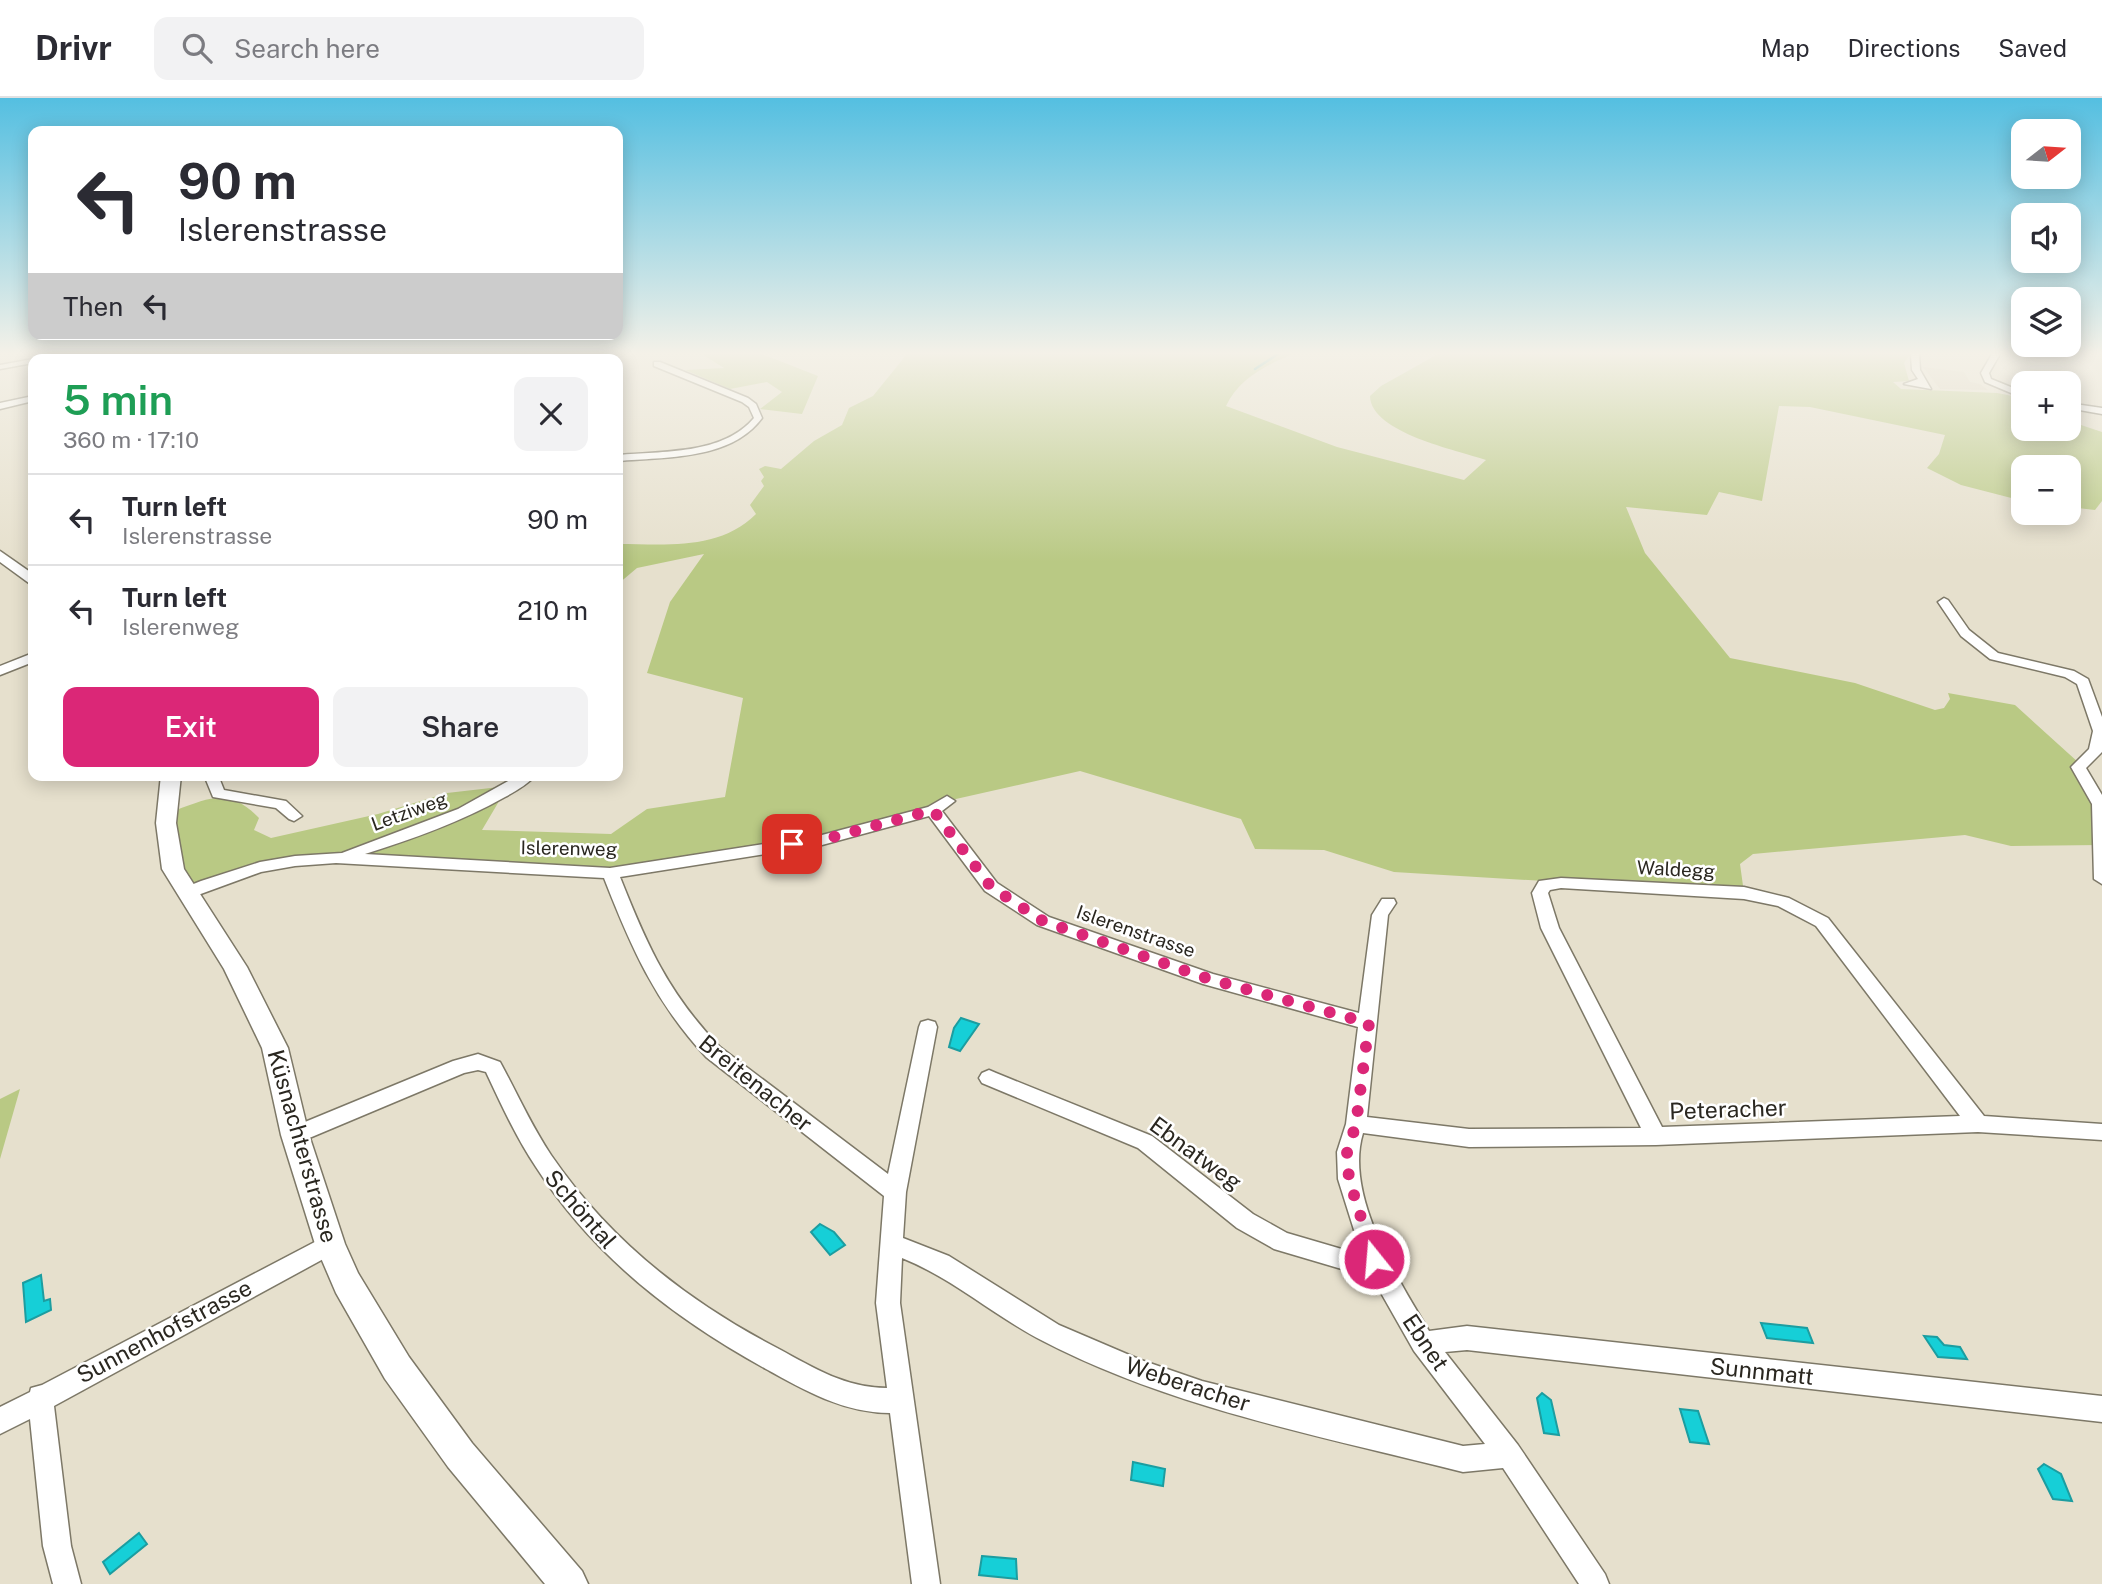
<!DOCTYPE html>
<html lang="en">
<head>
<meta charset="utf-8">
<style>
  body { margin:0; font-family:"Public Sans",sans-serif; background:#f2f2f3; color:#2b2b33; height:100vh; display:flex; flex-direction:column; font-size:26px; white-space:nowrap }
  * { box-sizing:border-box; margin:0 }
  p { font-size:23px; color:#7c7c81 }
  .icon { flex:none; width:38px; height:38px; fill:none; stroke:currentColor; stroke-width:2; stroke-linecap:round; stroke-linejoin:round }
  .map { position:relative; flex:1; overflow:hidden }
  .drawer { position:absolute; left:28px; top:256px; width:595px; height:427px; display:flex; flex-direction:column; background:#fff; border-radius:14px; box-shadow:0 4px 18px #0003 }
  .drawer>* { flex:none }
  .banner { position:absolute; left:28px; top:28px; width:595px; height:214px; border-radius:14px; box-shadow:0 4px 18px #0003; background:#fff; color:#2b2b33; overflow:hidden }
  .needle { width:46px; rotate:73deg }
  .tools { position:absolute; left:2011px; top:21px; display:grid; gap:14px }
  .tools a { display:grid; place-items:center; width:70px; height:70px; border-radius:14px; background:#fff; box-shadow:0 4px 18px #0003; font-size:35px }
  .pin { position:absolute; display:grid; place-items:center; width:60px; height:60px; color:#fff; margin:-30px; border-radius:14px; box-shadow:0 4px 10px #0006 }
  .me { position:absolute; width:77px; margin:-38px; rotate:343deg; stroke-linejoin:round; filter:drop-shadow(0 0 5px #0008) }
  .turn { display:flex; align-items:center; gap:24px; height:147px; padding:0 35px; font-size:32px }
  .turn .icon { width:91px; height:91px; stroke-width:2.5 }
  .turn b { display:block; font-size:49px; line-height:60px }
  .then { display:flex; align-items:center; height:66px; padding:0 35px; background:#0003; gap:14px; font-size:26px }
  .round { display:grid; place-items:center; flex:none; width:74px; height:74px; border-radius:14px; background:#f2f2f3 }
  .overview { display:flex; align-items:center; justify-content:space-between; height:119px; padding:0 35px }
  h1 { font-size:42px; font-weight:600; line-height:52px; color:#1e9e55 }
  .action { display:flex; gap:14px; margin-top:auto; padding:14px 35px }
  .action a { flex:1; height:80px; border-radius:14px; background:#db2777; color:#fff; font-size:28px; font-weight:600; line-height:80px; text-align:center }
  .action a+a { background:#f2f2f3; color:#2b2b33 }
  ul { padding:0; list-style:none }
  li { display:flex; align-items:center; gap:21px; height:91px; padding:0 35px; border-top:2px solid #e1e1e2 }
  li div { flex:1 }
  li b { display:block; font-size:26px }
  li em { font-style:normal }
  header { display:flex; align-items:center; gap:42px; box-sizing:border-box; height:98px; padding:0 35px; background:#fff; border-bottom:2px solid #e1e1e2 }
  header strong { font-size:33px }
  nav { display:flex; gap:38px; margin-inline-start:auto; font-size:24px }
  .search { width:490px; height:63px; background:#f2f2f3; display:flex; align-items:center; gap:18px; box-sizing:border-box; padding:0 24px; border-radius:14px; color:#7c7c81; font-size:26px }
  .map>svg:first-child { display:block }
  .education { fill:#dbd2bd }
  .green { fill:#b9c984 }
  .water { fill:#16cfd7; stroke:#1c9da0; stroke-width:2 }
  .lines { fill:none; stroke-linecap:round; stroke-linejoin:round }
  .stream { stroke:#1c9da0; stroke-width:2.5 }
  .minor-casing { stroke:#7d7867; stroke-width:3 }
  .secondary-casing { stroke:#7d7867; stroke-width:3 }
  .minor { fill:#fff; fill-rule:evenodd }
  .secondary { fill:#fff; fill-rule:evenodd }
  .route { stroke:#db2777; stroke-width:12; stroke-dasharray:0 21.6 }
  .labels { text-anchor:middle; dominant-baseline:central; stroke-width:5; stroke-linejoin:round; paint-order:stroke }
  .street-label { font-size:19px; fill:#2a2720; stroke:#fff }
  .near-street-label { font-size:23px; fill:#2a2720; stroke:#fff }
</style>
</head>
<body>
<header>
<strong>Drivr</strong>
<div class="search"><svg class="icon" aria-label="search" viewBox="0 0 24 24"><circle cx="10" cy="10" r="6"/><path d="M15 15l6 6"/></svg>Search here</div>
<nav><a>Map</a><a>Directions</a><a>Saved</a></nav>
</header>
<div class="map">
<svg width="2102" height="1486" viewBox="0 0 2102 1486">
  <rect width="100%" height="100%" fill="#e6e0cd"/>
  <path class="education" d="M 1923,269 L 1964,274 L 1970,284 L 1980,286 L 1988,292 L 1940,291 Z"/>
  <g class="green">
    <path d="M 702,256 L 762,256 L 818,278 L 802,316 L 760,311 L 782,294 L 767,284 L 730,291 L 685,272 L 724,270 Z"/>
    <path d="M 907,256 L 1293,256 C 1266,267 1238,281 1226,308 L 1337,349 L 1464,382 L 1486,362 C 1457,352 1371,335 1370,298 L 1381,288 L 1438,256 L 1910,256 L 1904,265 L 1909,283 L 1893,284 L 1901,291 L 1997,295 L 2023,300 L 2023,331 L 2068,331 L 2069,323 L 2102,334 L 2102,403 L 2095,412 L 2069,409 L 2068,369 L 2023,369 L 2023,403 L 1961,387 L 1927,370 L 1939,356 L 1945,337 L 1810,309 L 1779,308 L 1762,403 L 1719,394 L 1707,417 L 1626,409 L 1645,455 L 1730,560 L 1855,585 L 1935,612 L 1944,610 L 1950,601 L 1948,595 L 2015,607 L 2079,665 L 2092,693 L 2100,747 L 2011,748 L 1965,737 L 1753,756 L 1740,766 L 1744,795 L 1394,774 L 1324,752 L 1255,751 L 1241,721 L 1080,673 L 947,703 L 933,712 L 822,742 L 610,775 L 294,761 L 187,795 L 173,771 L 176,712 C 213,699 229,690 259,720 L 254,732 L 271,740 L 378,716 L 447,695 L 508,688 L 482,732 L 611,736 L 647,711 L 725,699 L 743,600 L 647,575 L 670,504 L 704,456 L 637,470 L 618,486 L 618,446 C 665,446 719,453 756,416 L 750,407 L 764,388 L 761,383 L 764,379 L 759,371 L 765,368 L 781,371 L 814,343 L 842,327 L 849,310 L 873,298 Z"/>
    <path d="M 20,991 L 0,1061 L 0,1001 Z"/>
  </g>
  <g class="water">
    <path d="M 961,920 L 979,926 L 960,953 L 949,949 L 954,930 Z"/>
    <path d="M 820,1126 L 834,1134 L 845,1147 L 830,1157 L 811,1134 Z"/>
    <path d="M 41,1177 L 44,1203 L 50,1201 L 51,1212 L 26,1224 L 23,1185 Z"/>
    <path d="M 1761,1225 L 1807,1230 L 1813,1245 L 1767,1240 Z"/>
    <path d="M 1924,1238 L 1937,1239 L 1944,1247 L 1960,1249 L 1967,1261 L 1938,1259 Z"/>
    <path d="M 1542,1295 L 1551,1302 L 1559,1337 L 1544,1335 L 1537,1300 Z"/>
    <path d="M 1680,1311 L 1698,1313 L 1709,1346 L 1690,1344 Z"/>
    <path d="M 1133,1364 L 1165,1371 L 1163,1388 L 1131,1382 Z"/>
    <path d="M 2044,1366 L 2061,1376 L 2072,1403 L 2053,1401 L 2038,1371 Z"/>
    <path d="M 139,1435 L 147,1446 L 110,1476 L 103,1464 Z"/>
    <path d="M 982,1458 L 1016,1461 L 1017,1481 L 979,1477 Z"/>
  </g>
  <g class="lines">
    <path class="stream" d="M 1255,271 L 1278,256"/>
    <defs>
      <g id="minor">
        <path d="M 65,256 L 73,257 L 62,261 L 45,261 Z"/>
        <path d="M 208,256 L 216,256 L 212,261 L 204,261 Z"/>
        <path d="M 469,256 L 478,256 L 471,261 L 461,261 Z"/>
        <path d="M 512,256 L 534,256 L 507,261 L 479,261 Z"/>
        <path d="M 1911,256 L 1919,256 L 1920,272 L 1931,291 L 1904,286 L 1918,281 L 1912,272 Z"/>
        <path d="M 1992,256 L 2000,256 L 1989,275 L 1991,281 L 2023,294 L 2023,300 L 1985,284 L 1981,275 Z"/>
        <path d="M 33,261 L 33,265 L 0,271 L 0,267 Z"/>
        <path d="M 654,264 L 660,264 L 748,300 L 756,306 L 762,320 C 731,362 666,359 618,363 L 618,357 C 662,353 723,357 754,320 L 749,309 L 742,304 L 654,268 Z"/>
        <path d="M 33,298 L 33,303 L 0,311 L 0,305 Z"/>
        <path d="M 2068,305 L 2102,310 L 2102,316 L 2068,310 Z"/>
        <path d="M 1944,500 L 1948,502 L 1969,532 L 1998,555 L 2074,573 L 2088,581 L 2102,619 L 2102,654 L 2086,670 L 2102,697 L 2102,786 L 2094,781 L 2092,706 L 2071,669 L 2089,651 L 2093,633 L 2077,586 L 2065,579 L 1990,561 L 1961,538 L 1938,504 Z"/>
        <path d="M 33,555 L 33,564 L 0,577 L 0,568 Z"/>
        <path d="M 204,677 L 218,677 L 224,692 L 286,703 L 302,718 L 294,723 L 289,721 L 276,710 L 213,699 Z"/>
        <path d="M 519,677 L 536,677 C 528,686 516,693 505,699 C 461,724 413,741 365,756 L 610,770 L 822,737 L 928,709 L 947,698 L 955,703 L 942,713 L 997,785 L 1049,819 L 1213,876 L 1359,915 L 1372,817 L 1382,801 L 1394,801 L 1396,805 L 1388,817 L 1367,1019 L 1469,1031 L 1641,1030 L 1541,830 L 1532,795 L 1539,783 L 1561,780 L 1744,789 L 1789,800 L 1828,820 L 1984,1018 L 2102,1026 L 2102,1042 L 1978,1034 L 1656,1047 L 1469,1049 L 1363,1035 C 1344,1097 1398,1181 1429,1233 L 1467,1228 L 2102,1298 L 2102,1324 L 1467,1252 L 1445,1254 L 1518,1347 L 1605,1476 L 1609,1486 L 1579,1486 L 1503,1370 L 1463,1374 C 1322,1338 1174,1311 1043,1243 C 994,1218 954,1181 902,1160 L 900,1205 L 940,1486 L 912,1486 L 890,1315 C 844,1315 806,1293 766,1271 C 674,1220 593,1158 536,1069 C 516,1039 501,1006 486,974 L 478,972 L 464,975 L 295,1046 L 288,1043 L 285,1037 L 288,1031 L 453,963 L 478,956 L 500,964 C 517,995 531,1027 551,1057 C 609,1142 688,1204 779,1251 C 814,1270 846,1290 887,1290 L 876,1205 L 884,1098 L 706,959 C 655,904 631,849 604,780 L 336,765 L 295,768 L 261,774 L 187,801 L 179,795 L 181,791 L 201,783 L 260,764 L 295,758 L 342,755 L 458,711 ZM 929,718 L 985,793 L 1037,827 L 1203,886 L 1358,929 L 1346,1026 L 1337,1054 L 1338,1081 L 1360,1151 L 1345,1152 L 1287,1135 L 1253,1116 L 1152,1038 L 996,975 L 989,972 L 982,975 L 979,980 L 982,985 L 1138,1050 L 1237,1130 L 1274,1151 L 1345,1172 L 1368,1172 L 1414,1253 L 1485,1346 L 1463,1348 L 1202,1283 L 1141,1262 L 1059,1227 L 949,1158 L 903,1140 L 906,1094 L 937,929 L 935,924 L 928,922 L 921,924 L 919,929 L 888,1076 L 720,949 C 668,895 647,847 620,779 L 822,747 ZM 1561,790 L 1744,801 L 1778,808 L 1816,828 L 1960,1018 L 1662,1029 L 1559,830 L 1548,795 L 1550,792 Z"/>
        <path d="M 330,1136 L 338,1139 L 341,1146 L 338,1153 L 54,1308 L 71,1448 L 81,1486 L 53,1486 L 43,1448 L 30,1321 L 0,1336 L 0,1309 L 30,1294 L 31,1290 L 42,1287 Z"/>
      </g>
      <g id="secondary">
        <path d="M 0,453 L 33,476 L 33,488 L 0,464 Z"/>
        <path d="M 161,677 L 181,677 L 176,725 L 184,771 L 247,869 L 288,950 L 309,1037 L 345,1146 L 358,1175 L 409,1259 L 472,1345 L 582,1473 L 588,1486 L 545,1486 L 448,1369 L 385,1281 L 336,1195 L 315,1146 L 281,1037 L 262,950 L 224,871 L 162,771 L 156,725 Z"/>
      </g>
    </defs>
    <use href="#minor" class="minor-casing"/>
    <use href="#secondary" class="secondary-casing"/>
    <use href="#minor" class="minor"/>
    <use href="#secondary" class="secondary"/>
  </g>
  <linearGradient id="sky" x2="0" y2="1"><stop stop-color="#54bfe1"/><stop offset="0.55" stop-color="#f4f1e8"/><stop offset="1" stop-color="#f4f1e8" stop-opacity="0"/></linearGradient>
  <rect width="2102" height="464" fill="url(#sky)"/>
  <g class="lines">
    <path class="route" d="M 792,746 L 822,742 L 933,712 L 991,789 L 1043,823 L 1209,881 L 1369,925 L 1356,1026 L 1347,1054 L 1349,1081 L 1374,1161"/>
  </g>
  <g class="labels">
    <g class="street-label">
      <text transform="translate(409 713) rotate(-20)">Letziweg</text>
      <text transform="translate(569 750) rotate(1)">Islerenweg</text>
      <text transform="translate(1676 771) rotate(3)">Waldegg</text>
      <text transform="translate(1136 833) rotate(19)">Islerenstrasse</text>
    </g>
    <g class="near-street-label">
      <text transform="translate(756 985) rotate(39)">Breitenacher</text>
      <text transform="translate(1728 1011) rotate(-2)">Peteracher</text>
      <text transform="translate(303 1048) rotate(74)">Küsnachterstrasse</text>
      <text transform="translate(1196 1055) rotate(36)">Ebnatweg</text>
      <text transform="translate(581 1111) rotate(49)">Schöntal</text>
      <text transform="translate(164 1233) rotate(-28)">Sunnenhofstrasse</text>
      <text transform="translate(1426 1244) rotate(56)">Ebnet</text>
      <text transform="translate(1762 1273) rotate(6)">Sunnmatt</text>
      <text transform="translate(1188 1286) rotate(18)">Weberacher</text>
    </g>
  </g>
</svg>
<div class="tools">
<a><svg class="needle" viewBox="-14 -14 28 28"><path d="M0-13l5 13h-10z" fill="#e53935"/><path d="M0 13l5-13h-10z" fill="#7c7c81"/></svg></a>
<a><svg class="icon" aria-label="sound" viewBox="0 0 24 24"><path d="M4 9h4l5-4v14l-5-4H4zM17 9q2 3 0 6"/></svg></a>
<a><svg class="icon" aria-label="layers" viewBox="0 0 24 24"><path d="M12 4l9 5-9 5-9-5zM3 14l9 5 9-5"/></svg></a>
<a>+</a>
<a>−</a>
</div>
<div class="pin" style="left:792px;top:746px;background:#d93025"><svg class="icon" aria-label="arrive" viewBox="0 0 24 24"><path d="M6 21V4h12l-3 4 3 4H6"/></svg></div>
<svg class="me" style="left:1374px;top:1161px" viewBox="-20 -20 40 40"><circle r="17" fill="#db2777" stroke="#fff" stroke-width="3"/><path d="M0-11L8 9 0 5-8 9z" fill="#fff"/></svg>
<div class="banner">
<div class="turn"><svg class="icon" aria-label="left" viewBox="0 0 24 24"><path d="M17 20v-9H6M10 6l-5 5 5 5"/></svg><div><b>90 m</b>Islerenstrasse</div></div>
<div class="then">Then<svg class="icon" aria-label="left" viewBox="0 0 24 24"><path d="M17 20v-9H6M10 6l-5 5 5 5"/></svg></div>
</div>
<section class="drawer">
<div class="overview"><div><h1>5 min</h1><p>360 m · 17:10</p></div><a class="round"><svg class="icon" aria-label="close" viewBox="0 0 24 24"><path d="M6 6l12 12M18 6L6 18"/></svg></a></div>
<ul>
<li><svg class="icon" aria-label="left" viewBox="0 0 24 24"><path d="M17 20v-9H6M10 6l-5 5 5 5"/></svg><div><b>Turn left</b><p>Islerenstrasse</p></div><em>90 m</em></li>
<li><svg class="icon" aria-label="left" viewBox="0 0 24 24"><path d="M17 20v-9H6M10 6l-5 5 5 5"/></svg><div><b>Turn left</b><p>Islerenweg</p></div><em>210 m</em></li>
</ul>
<div class="action"><a>Exit</a><a>Share</a></div>
</section>
</div>
</body>
</html>
